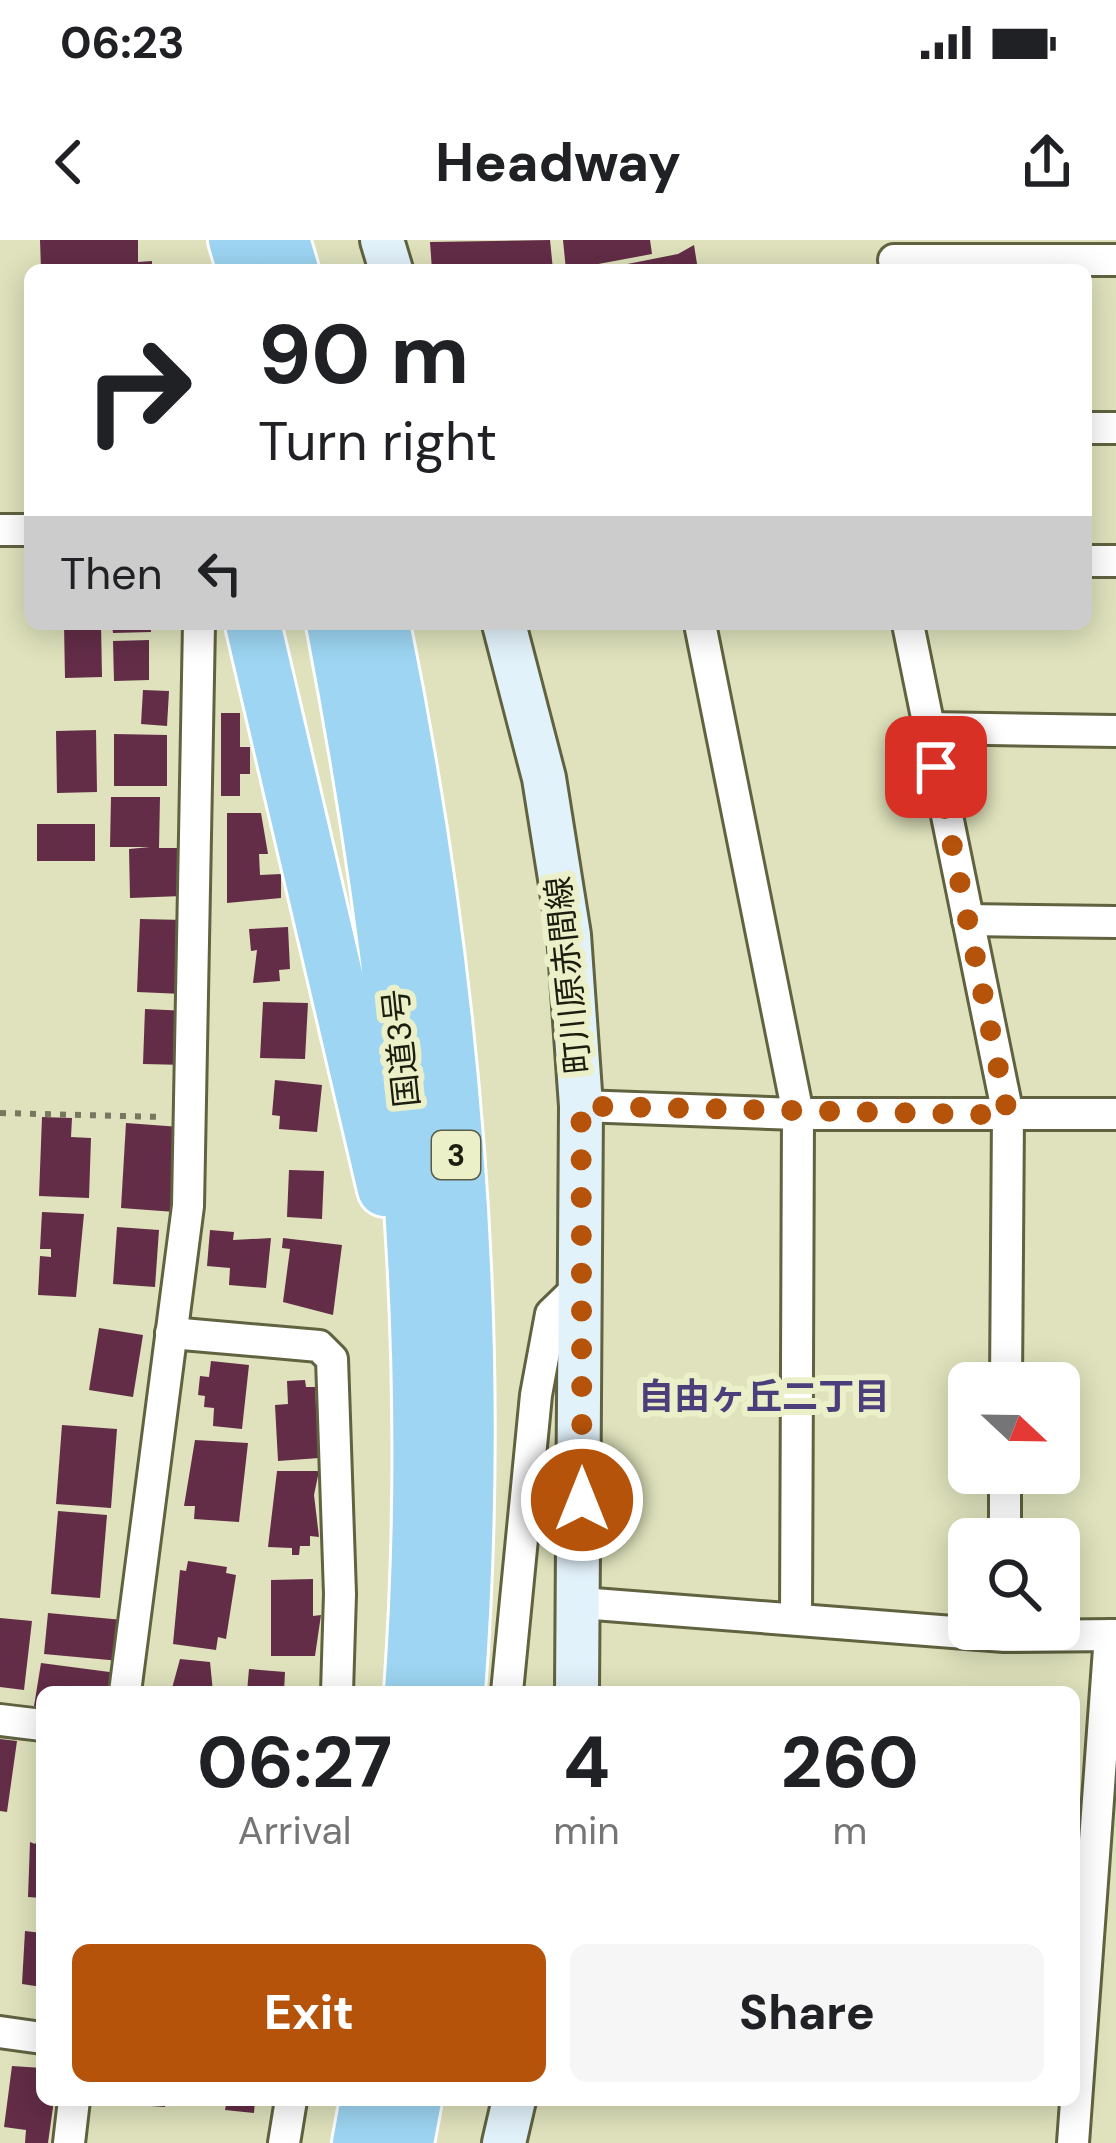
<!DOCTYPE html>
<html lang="en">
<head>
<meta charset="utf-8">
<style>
  body { margin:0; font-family:"DM Sans","Noto Sans JP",sans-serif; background:#f6f6f6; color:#202124; height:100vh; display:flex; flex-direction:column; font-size:45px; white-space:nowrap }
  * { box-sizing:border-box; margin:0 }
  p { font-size:39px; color:#757577 }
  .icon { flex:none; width:66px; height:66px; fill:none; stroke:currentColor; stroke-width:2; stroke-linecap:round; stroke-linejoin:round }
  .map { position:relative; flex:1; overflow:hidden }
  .panel { position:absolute; left:36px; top:1446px; width:1044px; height:420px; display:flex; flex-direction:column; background:#fff; border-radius:18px; box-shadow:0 6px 30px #0003 }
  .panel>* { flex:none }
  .top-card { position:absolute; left:24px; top:24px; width:1068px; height:366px; border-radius:18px; box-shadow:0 6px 30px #0003; background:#fff; color:#202124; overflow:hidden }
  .needle { width:78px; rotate:112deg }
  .buttons { position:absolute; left:948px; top:1122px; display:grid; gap:24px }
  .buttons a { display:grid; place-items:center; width:132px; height:132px; border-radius:18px; background:#fff; box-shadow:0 6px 30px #0003; font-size:60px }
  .pin { position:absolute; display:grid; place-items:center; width:102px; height:102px; color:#fff; margin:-51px; border-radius:24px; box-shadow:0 6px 18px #0006 }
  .me { position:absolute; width:132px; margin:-66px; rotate:0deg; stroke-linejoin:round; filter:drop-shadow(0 0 9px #0008) }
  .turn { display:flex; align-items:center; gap:42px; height:252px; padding:0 36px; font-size:54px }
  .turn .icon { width:156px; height:156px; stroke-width:2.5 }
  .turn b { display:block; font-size:84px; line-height:102px }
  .then { display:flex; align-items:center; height:114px; padding:0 36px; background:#0003; gap:24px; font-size:45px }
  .eta { display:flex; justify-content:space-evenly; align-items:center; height:204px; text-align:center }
  .eta b { font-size:72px; font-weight:800; line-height:84px }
  .button { display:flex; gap:24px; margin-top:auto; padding:24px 36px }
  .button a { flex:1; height:138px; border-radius:18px; background:#b45309; color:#fff; font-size:48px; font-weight:800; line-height:138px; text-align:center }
  .button a+a { background:#f6f6f6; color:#202124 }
  .status { display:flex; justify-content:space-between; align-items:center; height:84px; padding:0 60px; background:#fff; direction:ltr }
  .status svg { height:33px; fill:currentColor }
  header { display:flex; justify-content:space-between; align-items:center; height:156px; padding:0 36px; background:#fff; font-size:54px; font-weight:800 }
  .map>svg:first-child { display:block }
  .building { fill:#632d47 }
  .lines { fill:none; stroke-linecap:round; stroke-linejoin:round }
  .street-casing { stroke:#606240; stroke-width:36 }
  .secondary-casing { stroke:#606240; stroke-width:48 }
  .highway-casing { stroke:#fff; stroke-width:60 }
  .path { stroke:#76775e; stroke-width:6; stroke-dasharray:6 9; stroke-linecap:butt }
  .street { stroke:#fff; stroke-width:30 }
  .secondary { stroke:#e2f2fb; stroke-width:42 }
  .highway { stroke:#9dd5f2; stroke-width:54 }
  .route { stroke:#b45309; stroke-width:21; stroke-dasharray:0 37.8 }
  .labels { text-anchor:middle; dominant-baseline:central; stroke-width:12; stroke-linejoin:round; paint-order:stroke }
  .shield { fill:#ecf0c9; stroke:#5a5c46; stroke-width:3 }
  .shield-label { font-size:30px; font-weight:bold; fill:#1c1d0e }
  .street-label { font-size:33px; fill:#1c1d0e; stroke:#ecf0c9 }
  .neighbourhood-label { font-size:36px; font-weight:bold; fill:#4b3e7b; stroke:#ecf0c9 }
</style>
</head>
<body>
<div class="status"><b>06:23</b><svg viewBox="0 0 49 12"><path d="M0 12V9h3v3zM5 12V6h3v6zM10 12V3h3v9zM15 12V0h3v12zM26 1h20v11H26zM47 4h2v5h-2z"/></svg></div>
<header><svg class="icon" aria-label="back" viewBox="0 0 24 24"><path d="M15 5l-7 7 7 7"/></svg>Headway<svg class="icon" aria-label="share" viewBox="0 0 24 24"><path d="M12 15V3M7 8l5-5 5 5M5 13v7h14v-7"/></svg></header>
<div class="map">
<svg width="1116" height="1903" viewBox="0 0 1116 1903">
  <rect width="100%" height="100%" fill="#dfe2bc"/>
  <g class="building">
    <path d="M 40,0 L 138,0 L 138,22 L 152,21 L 152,30 L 41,30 Z"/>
    <path d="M 550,0 L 553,30 L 432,30 L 430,2 Z"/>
    <path d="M 563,0 L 650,0 L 652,14 L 566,30 Z"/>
    <path d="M 694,5 L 698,30 L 597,30 L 678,14 Z"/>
    <path d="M 64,384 L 101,384 L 102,437 L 65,438 Z"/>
    <path d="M 112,384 L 151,384 L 151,392 L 113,393 Z"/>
    <path d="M 149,400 L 149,440 L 114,441 L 113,401 Z"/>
    <path d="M 143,450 L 169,451 L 167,486 L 141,484 Z"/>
    <path d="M 221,473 L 240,473 L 240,507 L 250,507 L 250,534 L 240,534 L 240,556 L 221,556 Z"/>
    <path d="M 96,490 L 97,552 L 57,553 L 56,491 Z"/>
    <path d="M 114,494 L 167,495 L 167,546 L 114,546 Z"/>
    <path d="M 111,557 L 160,557 L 159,608 L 182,608 L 182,656 L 130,658 L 129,609 L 150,607 L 110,607 Z"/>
    <path d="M 227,573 L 261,573 L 268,614 L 259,614 L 260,635 L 281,634 L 281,658 L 227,663 Z"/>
    <rect x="37" y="584" width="58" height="37"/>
    <path d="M 140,679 L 185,680 L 183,754 L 137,752 Z"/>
    <path d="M 288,687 L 290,729 L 279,730 L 280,741 L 253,743 L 257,710 L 251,711 L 249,689 Z"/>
    <path d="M 263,762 L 308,763 L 305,819 L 260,818 Z"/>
    <path d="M 145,769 L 188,771 L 186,825 L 143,824 Z"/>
    <path d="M 275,840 L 322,845 L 317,892 L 279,889 L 280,876 L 272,875 Z"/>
    <path d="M 42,877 L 72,878 L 71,897 L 91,898 L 89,958 L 39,956 Z"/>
    <path d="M 126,883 L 180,887 L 175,972 L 121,968 Z"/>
    <path d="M 289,930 L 324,931 L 322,979 L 287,977 Z"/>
    <path d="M 42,972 L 84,974 L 76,1057 L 38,1055 L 40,1016 L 51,1017 L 51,1009 L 40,1009 Z"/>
    <path d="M 117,987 L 159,990 L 155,1047 L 113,1044 Z"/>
    <path d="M 210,990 L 234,992 L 233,1000 L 271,998 L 266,1048 L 229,1045 L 230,1028 L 207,1026 Z"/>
    <path d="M 283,998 L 342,1005 L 333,1075 L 283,1062 L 290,1009 L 282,1008 Z"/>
    <path d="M 99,1088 L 143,1095 L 133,1157 L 89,1150 Z"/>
    <path d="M 211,1121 L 249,1125 L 242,1189 L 213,1186 L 214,1168 L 204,1167 L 205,1156 L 198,1155 L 200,1136 L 209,1137 Z"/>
    <path d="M 305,1140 L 306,1147 L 315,1147 L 319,1218 L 278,1221 L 275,1165 L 288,1164 L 287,1141 Z"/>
    <path d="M 62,1185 L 117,1189 L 111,1268 L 56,1264 Z"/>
    <path d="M 195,1200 L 248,1203 L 239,1282 L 194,1279 L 195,1266 L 184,1266 Z"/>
    <path d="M 277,1231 L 319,1231 L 314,1255 L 319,1297 L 310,1296 L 310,1306 L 300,1306 L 299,1315 L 292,1315 L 292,1308 L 268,1307 Z"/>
    <path d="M 58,1271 L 107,1275 L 100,1358 L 51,1354 Z"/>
    <path d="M 188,1321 L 227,1327 L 226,1333 L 236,1335 L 226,1399 L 218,1397 L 216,1410 L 173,1404 L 180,1330 L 186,1331 Z"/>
    <path d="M 313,1339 L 313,1376 L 321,1375 L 315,1416 L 271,1416 L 271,1340 Z"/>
    <path d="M 48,1373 L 123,1380 L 120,1421 L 44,1414 Z"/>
    <path d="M 0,1378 L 32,1381 L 24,1450 L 0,1447 Z"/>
    <path d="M 180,1419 L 210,1422 L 213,1452 L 171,1452 Z"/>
    <path d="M 41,1423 L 117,1433 L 114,1452 L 42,1452 L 42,1467 L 34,1466 Z"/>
    <path d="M 249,1429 L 285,1432 L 284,1452 L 247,1452 Z"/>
    <path d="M 0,1499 L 17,1501 L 7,1572 L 0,1571 Z"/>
    <path d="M 42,1594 L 42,1658 L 28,1657 L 30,1602 L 35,1604 Z"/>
    <path d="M 25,1691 L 42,1693 L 42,1747 L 22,1744 Z"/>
    <path d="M 12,1826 L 42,1828 L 42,1860 L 54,1860 L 48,1903 L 25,1903 L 26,1890 L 4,1887 Z"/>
    <path d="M 123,1860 L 165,1860 L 165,1867 L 123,1864 Z"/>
    <path d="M 227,1860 L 255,1860 L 254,1873 L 225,1870 Z"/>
  </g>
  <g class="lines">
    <defs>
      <g id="street">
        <path d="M 894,20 L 1116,20"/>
        <path d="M 1086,188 L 1116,188"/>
        <path d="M 0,290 L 30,290"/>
        <path d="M 1086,321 L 1116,321"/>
        <path d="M 700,384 L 798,874 L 796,1378"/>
        <path d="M 908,384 L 1008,875 L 1006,1143"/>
        <path d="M 928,488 L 1116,491"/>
        <path d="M 968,680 L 1116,682"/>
        <path d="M 581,866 L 798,874 L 1116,874"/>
        <path d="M 171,1093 L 319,1106 L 332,1119 L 340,1354 L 337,1452"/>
        <path d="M 1005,1299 L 1005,1233"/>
        <path d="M 581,1363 L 1004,1396 L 1116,1395"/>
        <path d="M 125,1452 L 188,966 L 199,384"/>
        <path d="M 507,1452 L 536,1155 L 551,1074 L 582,1044"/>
        <path d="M 0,1480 L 42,1485"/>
        <path d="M 0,1792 L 42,1798"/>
        <path d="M 69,1903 L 74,1860"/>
        <path d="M 284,1903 L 291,1860"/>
        <path d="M 1073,1903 L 1110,1395"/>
      </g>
      <g id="secondary">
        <path d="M 382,0 L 391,30"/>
        <path d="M 504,384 L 544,538 L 569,695 L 581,866 L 577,1452"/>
        <path d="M 504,1903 L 514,1860"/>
      </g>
      <g id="highway">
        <path d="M 236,0 L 245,30"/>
        <path d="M 282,0 L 291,30"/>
        <path d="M 253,384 L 385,949"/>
        <path d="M 334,384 C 402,737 438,1092 412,1452"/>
        <path d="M 382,384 C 453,734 484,1095 457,1452"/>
        <path d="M 360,1903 L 368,1860"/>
        <path d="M 406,1903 L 414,1860"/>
      </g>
    </defs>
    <use href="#street" class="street-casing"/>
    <use href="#secondary" class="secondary-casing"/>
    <use href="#highway" class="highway-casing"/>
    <path class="path" d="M 0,873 L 162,877"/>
    <use href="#street" class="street"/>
    <use href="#secondary" class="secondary"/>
    <use href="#highway" class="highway"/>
  </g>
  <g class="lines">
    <path class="route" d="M 582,1260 L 581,866 L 1008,875 L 936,527"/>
  </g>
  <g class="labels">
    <rect class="shield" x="432" y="891" width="48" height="48" rx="9"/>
    <g class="shield-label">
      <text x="456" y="915">3</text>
    </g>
    <g class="street-label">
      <text transform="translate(568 735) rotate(-96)">町川原赤間線</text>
      <text transform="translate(401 808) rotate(-96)">国道3号</text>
    </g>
    <g class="neighbourhood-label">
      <text x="764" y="1156">自由ヶ丘二丁目</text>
    </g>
  </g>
</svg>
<div class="buttons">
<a><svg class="needle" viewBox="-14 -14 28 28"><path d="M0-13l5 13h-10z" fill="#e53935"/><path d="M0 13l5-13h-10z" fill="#757577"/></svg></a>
<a><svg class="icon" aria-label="search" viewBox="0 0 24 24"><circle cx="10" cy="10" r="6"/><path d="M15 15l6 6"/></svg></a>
</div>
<div class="pin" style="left:936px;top:527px;background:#d93025"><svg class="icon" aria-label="arrive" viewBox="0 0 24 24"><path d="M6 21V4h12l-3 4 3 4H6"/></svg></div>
<svg class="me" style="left:582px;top:1260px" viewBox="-20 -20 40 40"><circle r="17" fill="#b45309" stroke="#fff" stroke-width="3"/><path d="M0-11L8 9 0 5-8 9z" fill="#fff"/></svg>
<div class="top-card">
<div class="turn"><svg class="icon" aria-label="right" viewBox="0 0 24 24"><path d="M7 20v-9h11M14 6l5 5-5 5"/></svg><div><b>90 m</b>Turn right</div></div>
<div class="then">Then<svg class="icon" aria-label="left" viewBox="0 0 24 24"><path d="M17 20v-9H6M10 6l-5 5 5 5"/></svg></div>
</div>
<section class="panel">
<div class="eta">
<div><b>06:27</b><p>Arrival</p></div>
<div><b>4</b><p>min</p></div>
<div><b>260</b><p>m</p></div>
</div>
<div class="button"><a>Exit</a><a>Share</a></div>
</section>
</div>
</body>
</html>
